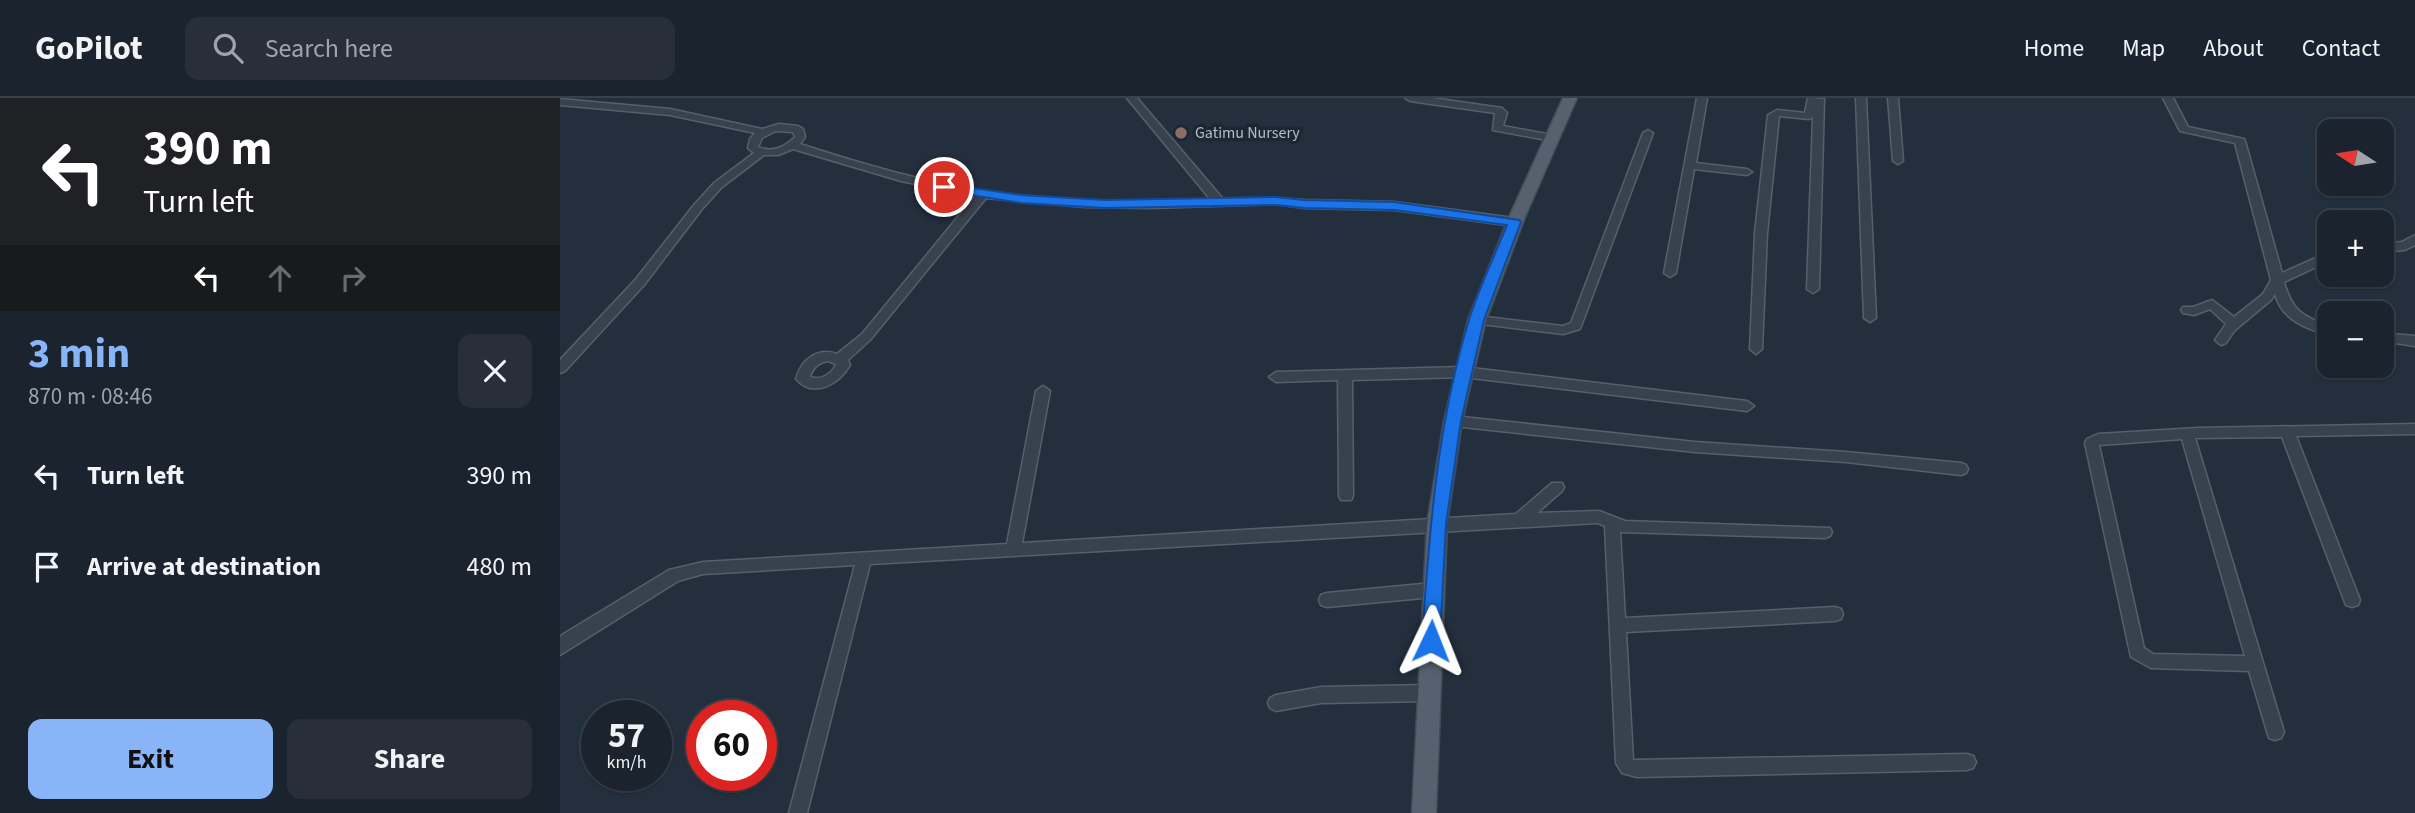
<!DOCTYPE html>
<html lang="en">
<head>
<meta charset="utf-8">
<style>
  body { margin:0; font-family:"Source Sans 3",sans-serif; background:#282f3a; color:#f1f3f6; height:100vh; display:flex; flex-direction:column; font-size:26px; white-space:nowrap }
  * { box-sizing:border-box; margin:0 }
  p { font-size:23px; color:#a0a4aa }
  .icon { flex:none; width:38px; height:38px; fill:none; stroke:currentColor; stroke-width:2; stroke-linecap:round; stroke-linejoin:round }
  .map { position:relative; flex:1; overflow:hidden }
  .sheet { display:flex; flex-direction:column; background:#1b232e; width:560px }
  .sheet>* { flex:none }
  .guide { background:#202124; color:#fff; overflow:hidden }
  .needle { width:46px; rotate:282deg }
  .tools { position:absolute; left:1757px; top:21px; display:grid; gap:14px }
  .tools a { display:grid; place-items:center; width:77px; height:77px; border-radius:14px; background:#1b232e; box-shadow:0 2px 5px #0004,0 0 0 2px #39404a; font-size:35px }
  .speed { position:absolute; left:21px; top:602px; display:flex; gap:14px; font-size:35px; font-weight:700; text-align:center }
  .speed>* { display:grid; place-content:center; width:91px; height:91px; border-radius:50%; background:#1b232e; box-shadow:0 2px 5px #0004,0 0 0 2px #39404a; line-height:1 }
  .speed small { font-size:18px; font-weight:400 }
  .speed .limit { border:10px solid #d22; background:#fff; color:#111 }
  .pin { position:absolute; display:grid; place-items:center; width:60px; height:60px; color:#fff; margin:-30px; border:4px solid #fff; border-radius:50%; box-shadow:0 2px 7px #0007 }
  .me { position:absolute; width:77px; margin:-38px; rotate:2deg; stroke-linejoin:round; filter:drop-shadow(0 0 5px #0008) }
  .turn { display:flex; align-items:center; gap:24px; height:147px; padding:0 28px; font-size:32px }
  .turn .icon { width:91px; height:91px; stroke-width:2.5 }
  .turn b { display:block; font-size:49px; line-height:60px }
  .lanes { display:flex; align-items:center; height:66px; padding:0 28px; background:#0003; justify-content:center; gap:35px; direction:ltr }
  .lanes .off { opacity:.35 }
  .round { display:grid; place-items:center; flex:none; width:74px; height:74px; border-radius:14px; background:#282f3a }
  .summary { display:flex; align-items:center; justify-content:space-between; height:119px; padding:0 28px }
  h1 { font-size:42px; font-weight:700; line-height:52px; color:#8ab4f8 }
  .action { display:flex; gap:14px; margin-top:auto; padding:14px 28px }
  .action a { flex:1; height:80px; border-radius:14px; background:#8ab4f8; color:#111; font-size:28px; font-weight:700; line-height:80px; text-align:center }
  .action a+a { background:#282f3a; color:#f1f3f6 }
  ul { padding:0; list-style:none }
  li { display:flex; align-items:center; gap:21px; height:91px; padding:0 28px }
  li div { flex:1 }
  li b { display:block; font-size:26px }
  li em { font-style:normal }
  header { display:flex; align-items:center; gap:42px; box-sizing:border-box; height:98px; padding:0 35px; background:#1b232e; border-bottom:2px solid #39404a }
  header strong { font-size:33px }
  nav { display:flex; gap:38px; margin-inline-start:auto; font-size:24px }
  .search { width:490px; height:63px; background:#282f3a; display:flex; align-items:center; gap:18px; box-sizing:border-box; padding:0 24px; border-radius:14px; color:#a0a4aa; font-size:26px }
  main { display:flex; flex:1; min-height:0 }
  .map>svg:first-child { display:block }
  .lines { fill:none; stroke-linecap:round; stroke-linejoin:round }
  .minor-casing { stroke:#565f6c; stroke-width:3 }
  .major-casing { stroke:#414a57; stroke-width:3 }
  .minor { fill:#38414e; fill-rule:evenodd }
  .major { fill:#56606e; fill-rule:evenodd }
  .route { fill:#1a73e8; stroke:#114b97; stroke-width:2 }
  .education-dot { fill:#8d6e63; stroke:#1d2633; stroke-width:2.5 }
  .labels { text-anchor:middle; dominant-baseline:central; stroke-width:7; stroke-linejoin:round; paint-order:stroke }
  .far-poi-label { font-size:16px; fill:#b4bcc9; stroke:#1d2633; text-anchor:start }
</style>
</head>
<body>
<header>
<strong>GoPilot</strong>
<div class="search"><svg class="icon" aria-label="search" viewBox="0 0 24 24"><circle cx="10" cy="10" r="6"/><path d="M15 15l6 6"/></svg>Search here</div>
<nav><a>Home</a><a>Map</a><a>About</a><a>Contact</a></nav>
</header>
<main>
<section class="sheet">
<div class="guide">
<div class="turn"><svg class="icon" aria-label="left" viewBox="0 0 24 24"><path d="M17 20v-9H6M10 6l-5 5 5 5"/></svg><div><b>390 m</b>Turn left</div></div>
<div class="lanes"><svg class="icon" aria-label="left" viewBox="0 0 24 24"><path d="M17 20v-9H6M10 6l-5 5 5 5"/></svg><svg class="icon off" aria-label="ahead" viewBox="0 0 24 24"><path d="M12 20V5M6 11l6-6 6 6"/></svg><svg class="icon off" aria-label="right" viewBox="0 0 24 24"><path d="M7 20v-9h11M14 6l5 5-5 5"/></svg></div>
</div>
<div class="summary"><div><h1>3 min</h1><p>870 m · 08:46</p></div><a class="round"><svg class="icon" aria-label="close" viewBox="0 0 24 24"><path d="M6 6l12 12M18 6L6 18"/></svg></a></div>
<ul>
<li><svg class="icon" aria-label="left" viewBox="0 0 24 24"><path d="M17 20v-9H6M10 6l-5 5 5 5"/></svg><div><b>Turn left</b></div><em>390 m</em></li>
<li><svg class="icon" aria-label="arrive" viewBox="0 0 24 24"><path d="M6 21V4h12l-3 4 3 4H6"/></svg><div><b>Arrive at destination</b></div><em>480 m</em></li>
</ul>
<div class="action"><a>Exit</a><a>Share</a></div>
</section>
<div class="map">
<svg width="1855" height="715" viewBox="0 0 1855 715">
  <rect width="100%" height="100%" fill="#242f3e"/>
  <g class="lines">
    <defs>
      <g id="minor">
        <path d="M 567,0 L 577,0 L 663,101 L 716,100 L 744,102 L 834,104 L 954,120 L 960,124 L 954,128 L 834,112 L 744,110 L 716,106 L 588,110 L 524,109 L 426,100 L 310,242 L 288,262 L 290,267 C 279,286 254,301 236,281 C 241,262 257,249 277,256 L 302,236 L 415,98 L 341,83 L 233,51 L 218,57 L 204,57 L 162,89 L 142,111 L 84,187 L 5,273 L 0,275 L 0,262 L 76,181 L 134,107 L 154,85 L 194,55 L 188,50 L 190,41 L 195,35 L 110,17 L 0,7 L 0,1 L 110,11 L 202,31 L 219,26 L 238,28 L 243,31 L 245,39 L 240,46 C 302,66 366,85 432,94 C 505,104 578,104 651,102 ZM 216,33 L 233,34 L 235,39 C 225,49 212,55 198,49 L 202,40 ZM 268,263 L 276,266 C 272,276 261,283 250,279 C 253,269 258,265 268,263 Z"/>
        <path d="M 845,0 L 872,0 L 942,10 L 947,15 L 943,28 L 992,37 L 997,40 L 992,43 L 933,32 L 935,15 L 850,3 Z"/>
        <path d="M 1137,0 L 1147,0 L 1136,65 L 1187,71 L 1192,74 L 1187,77 L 1134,71 L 1116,175 L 1110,179 L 1104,175 Z"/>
        <path d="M 1248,0 L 1264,1 L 1259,191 L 1253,195 L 1247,191 L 1253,19 L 1249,21 L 1219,18 L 1207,135 L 1202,251 L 1196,256 L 1190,251 L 1195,135 L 1208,17 L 1217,12 L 1245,15 Z"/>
        <path d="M 1296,0 L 1306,0 L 1316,220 L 1310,224 L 1304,220 Z"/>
        <path d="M 1328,0 L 1338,0 L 1343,63 L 1338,66 L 1333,63 Z"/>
        <path d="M 1603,0 L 1613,0 L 1628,29 L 1684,41 L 1685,43 L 1722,175 L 1769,154 L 1769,163 L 1724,184 C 1732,213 1742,218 1769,228 L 1769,237 C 1746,231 1722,222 1715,196 L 1711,202 L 1675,232 L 1666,245 L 1661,247 L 1655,242 L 1666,226 L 1650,211 L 1634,217 L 1623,215 L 1621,212 L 1623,209 L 1633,209 L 1652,202 L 1674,219 L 1703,196 L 1711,182 L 1675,45 L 1620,33 Z"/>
        <path d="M 1088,32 L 1093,35 L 1020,231 L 1003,236 L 913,225 L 911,222 L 917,218 L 1003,228 L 1011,225 L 1083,35 Z"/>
        <path d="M 1855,137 L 1855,147 L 1845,152 L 1822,154 L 1822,146 L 1842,144 Z"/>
        <path d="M 1822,235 L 1855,238 L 1855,248 L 1822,243 Z"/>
        <path d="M 903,269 L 1187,303 L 1194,308 L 1187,313 L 903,279 L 792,282 L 793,398 L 791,402 L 781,402 L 779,398 L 778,282 L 716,284 L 709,279 L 716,274 Z"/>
        <path d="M 483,288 L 490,293 L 462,445 L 956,416 L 992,385 L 1002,385 L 1004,389 L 1002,393 L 977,415 L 1039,413 L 1065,423 L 1270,430 L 1272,434 L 1270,438 L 1265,440 L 1060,434 L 1065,520 L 1275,509 L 1281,511 L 1283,516 L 1281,521 L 1275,523 L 1066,534 L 1073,662 L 1407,656 L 1413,658 L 1416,664 L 1413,670 L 1407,672 L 1077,679 L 1062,675 L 1056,665 L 1045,428 L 1038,425 L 310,466 L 247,715 L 229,715 L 295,467 L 143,476 L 118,483 L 0,557 L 0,539 L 2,537 L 109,472 L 143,464 L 447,446 L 476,293 Z"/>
        <path d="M 893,318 L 1135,344 L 1286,354 L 1401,365 L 1406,367 L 1408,371 L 1406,375 L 1401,377 L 1286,364 L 1135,354 L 893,328 L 886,323 Z"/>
        <path d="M 1855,326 L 1855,336 L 1736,338 L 1800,502 L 1798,507 L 1792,509 L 1786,507 L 1784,502 L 1722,339 L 1635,340 L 1724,634 L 1721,640 L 1715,642 L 1709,640 L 1689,573 L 1591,570 L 1571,559 L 1525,345 L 1527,341 L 1538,336 L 1638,330 ZM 1622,341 L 1685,558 L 1593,556 L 1584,550 L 1539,347 Z"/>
        <path d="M 873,485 L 878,487 L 881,492 L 878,497 L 873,499 L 767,509 L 761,507 L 759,502 L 761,497 L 767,495 Z"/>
        <path d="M 869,587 L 875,590 L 877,595 L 875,600 L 869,603 L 761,605 L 716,613 L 710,610 L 708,605 L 710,600 L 716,597 L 761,589 Z"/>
      </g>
      <path id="major" d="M 1003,0 L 1017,0 L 965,119 L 926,222 L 902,323 L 887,426 L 876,715 L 852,715 L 867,426 L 884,323 L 908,222 L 949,119 Z"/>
    </defs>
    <use href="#minor" class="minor-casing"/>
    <use href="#major" class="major-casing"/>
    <use href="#minor" class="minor"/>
    <use href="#major" class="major"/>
  </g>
  <path class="route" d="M 384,86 L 461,97 L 545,102 L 716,99 L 744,102 L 834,104 L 959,122 L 961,124 L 924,222 L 901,323 L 886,426 L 880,543 L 878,549 L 871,551 L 865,549 L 862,543 C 869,436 877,326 909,222 C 919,190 934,159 947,127 L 834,112 L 744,110 L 716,107 L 545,110 L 461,105 L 380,92 L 380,87 Z"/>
  <circle class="education-dot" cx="621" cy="35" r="7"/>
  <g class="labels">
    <g class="far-poi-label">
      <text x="635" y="35">Gatimu Nursery</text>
    </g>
  </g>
</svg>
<div class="tools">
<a><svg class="needle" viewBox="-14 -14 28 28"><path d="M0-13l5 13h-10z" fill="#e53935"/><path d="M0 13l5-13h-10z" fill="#a0a4aa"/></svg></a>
<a>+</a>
<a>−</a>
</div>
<div class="speed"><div>57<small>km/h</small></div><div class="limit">60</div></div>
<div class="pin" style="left:384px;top:89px;background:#d93025"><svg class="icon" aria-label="arrive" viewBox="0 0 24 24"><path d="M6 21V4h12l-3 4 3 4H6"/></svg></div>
<svg class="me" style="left:871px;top:543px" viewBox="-20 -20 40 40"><path d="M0-17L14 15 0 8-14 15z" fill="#1a73e8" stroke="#fff" stroke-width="4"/></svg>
</div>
</main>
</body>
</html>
